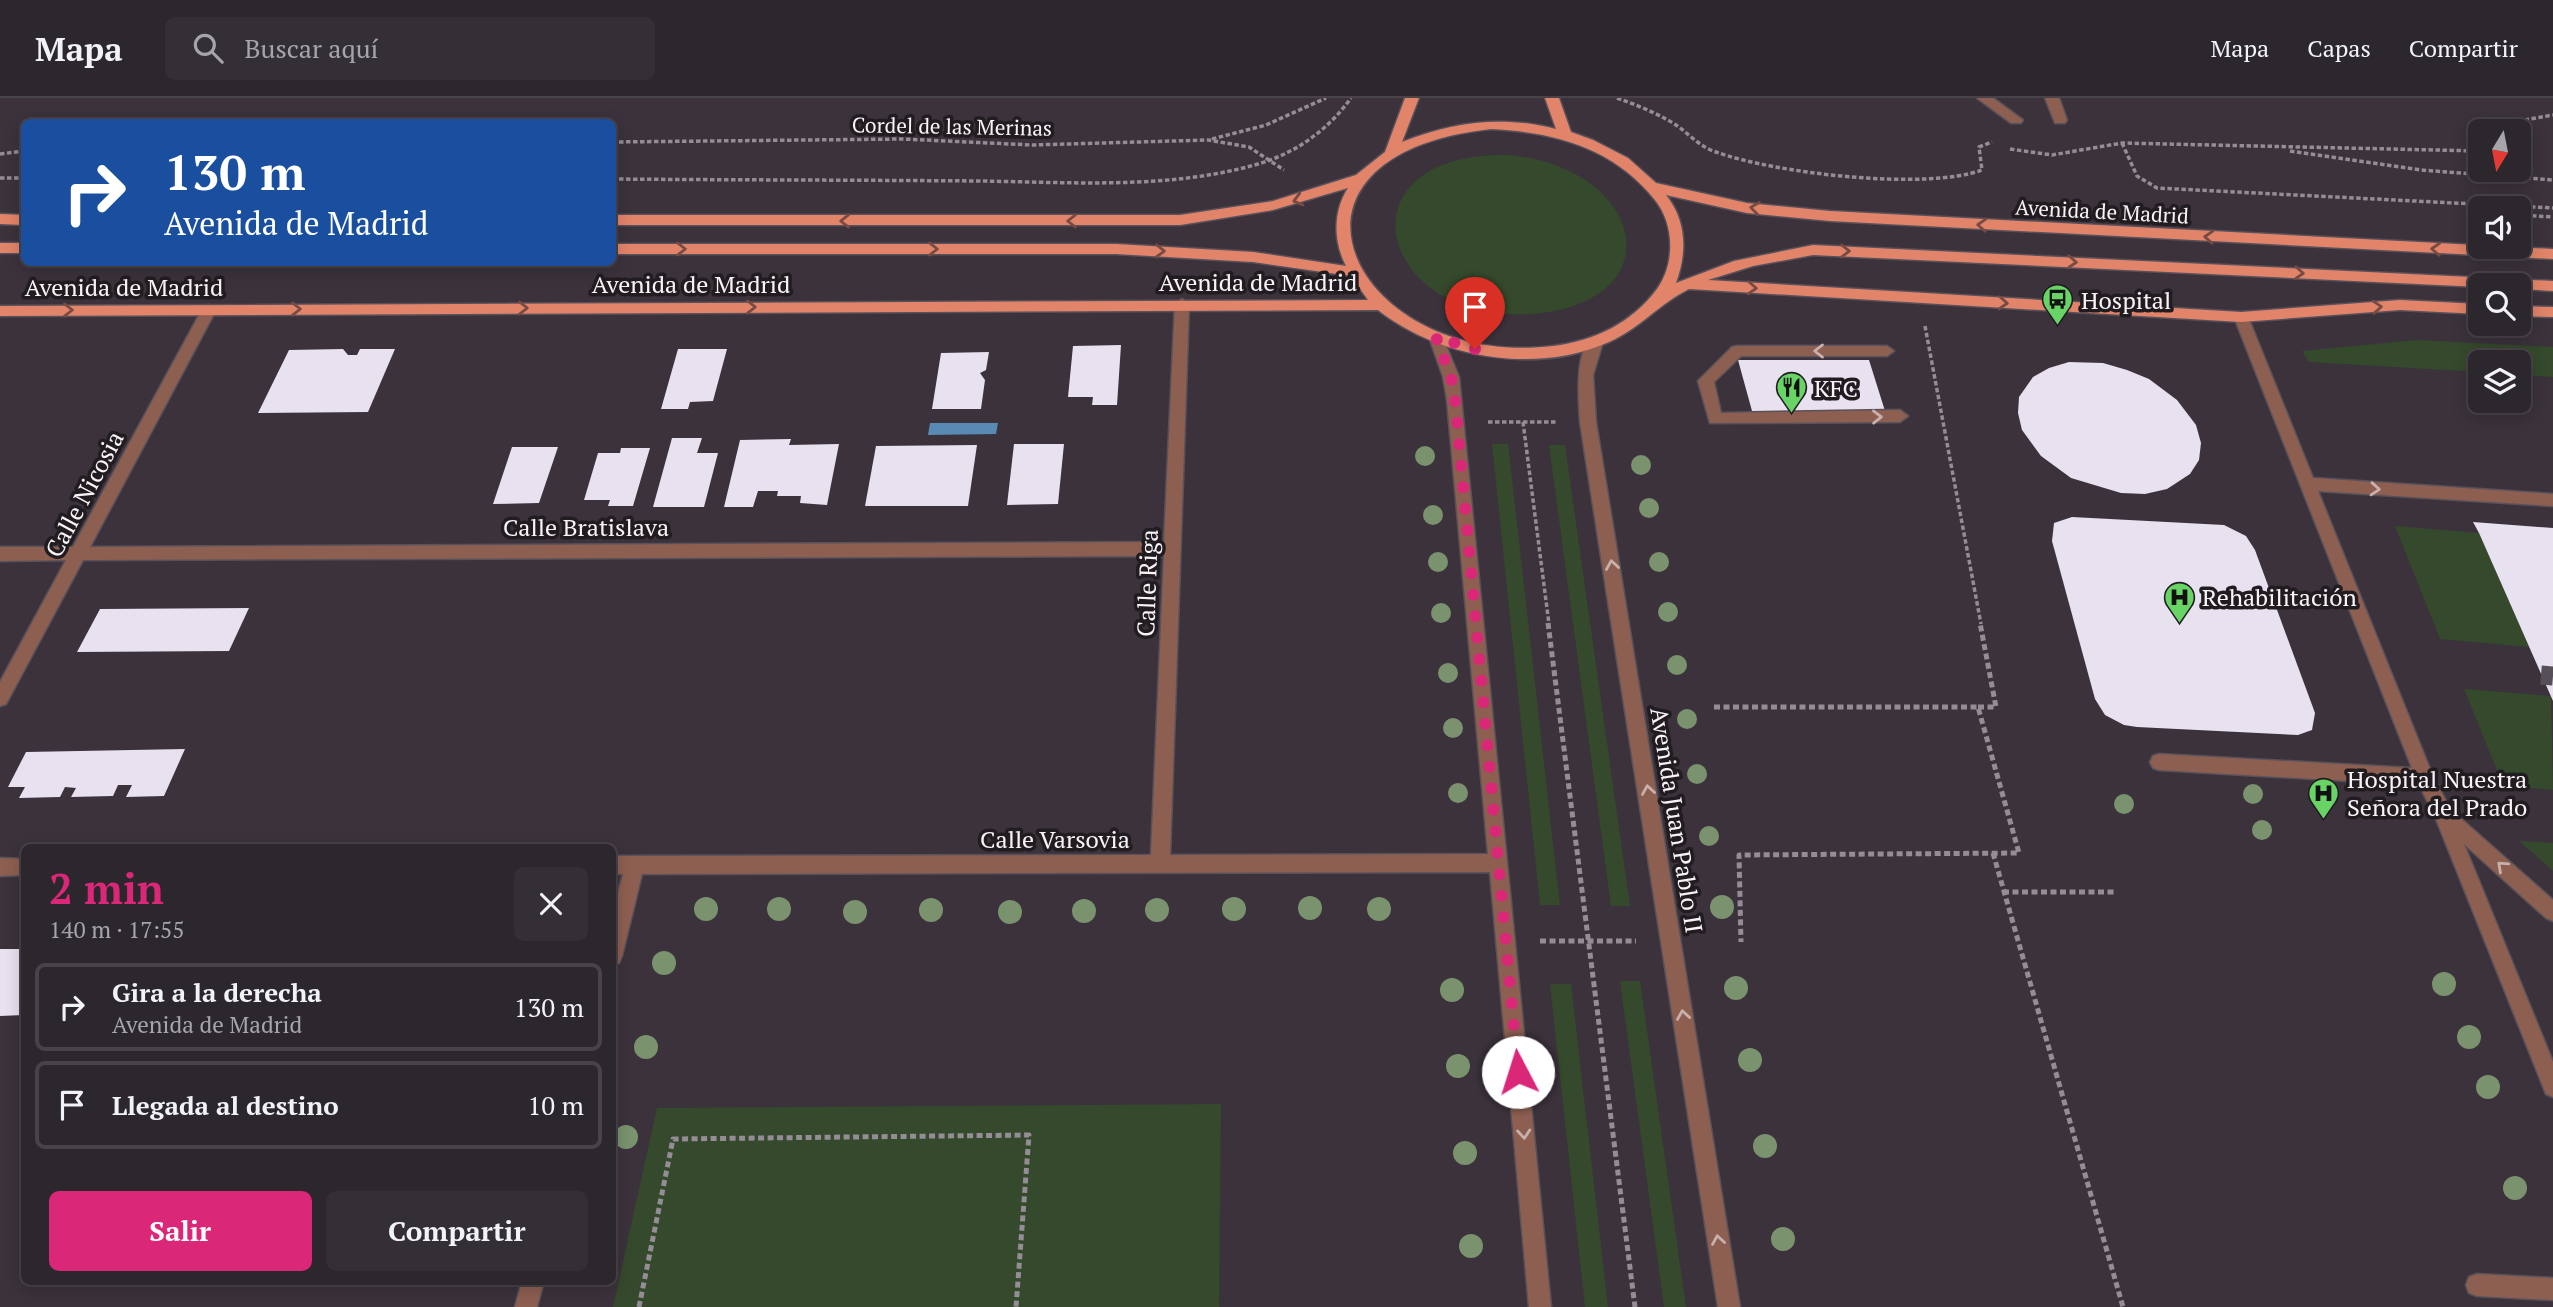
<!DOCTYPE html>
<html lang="es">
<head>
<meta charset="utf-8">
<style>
  body { margin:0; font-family:"PT Serif",serif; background:#342e35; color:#f1f3f6; height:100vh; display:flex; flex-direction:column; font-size:26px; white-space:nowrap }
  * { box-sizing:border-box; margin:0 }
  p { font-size:23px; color:#a6a5aa }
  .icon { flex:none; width:38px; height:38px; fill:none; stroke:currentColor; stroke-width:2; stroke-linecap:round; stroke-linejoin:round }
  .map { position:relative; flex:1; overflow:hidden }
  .details { position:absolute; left:21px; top:746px; width:595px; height:441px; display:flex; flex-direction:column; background:#2c262d; border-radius:10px; box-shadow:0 4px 18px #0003,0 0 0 2px #484349 }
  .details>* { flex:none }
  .hud { position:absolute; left:21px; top:21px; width:595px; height:147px; border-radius:10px; box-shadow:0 4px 18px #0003,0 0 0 2px #484349; background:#1a4fa0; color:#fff; overflow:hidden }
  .needle { width:46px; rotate:190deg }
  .fabs { position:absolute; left:2468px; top:21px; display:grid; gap:14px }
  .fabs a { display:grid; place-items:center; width:63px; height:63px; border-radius:10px; background:#2c262d; box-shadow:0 4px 18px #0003,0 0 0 2px #484349; font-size:35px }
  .pin { position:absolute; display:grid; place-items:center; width:60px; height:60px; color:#fff; margin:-72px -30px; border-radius:50% 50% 50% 0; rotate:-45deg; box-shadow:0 0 7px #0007 }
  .pin .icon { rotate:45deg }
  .me { position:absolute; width:77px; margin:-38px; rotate:355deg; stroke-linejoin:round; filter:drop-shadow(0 0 5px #0008) }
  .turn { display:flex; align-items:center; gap:24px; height:147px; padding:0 28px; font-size:32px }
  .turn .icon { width:91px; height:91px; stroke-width:2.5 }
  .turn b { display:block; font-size:49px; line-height:60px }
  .round { display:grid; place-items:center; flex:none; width:74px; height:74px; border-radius:10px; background:#342e35 }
  .summary { display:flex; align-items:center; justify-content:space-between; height:119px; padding:0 28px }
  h1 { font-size:42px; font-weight:600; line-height:52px; color:#db2777 }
  .primary-button { display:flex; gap:14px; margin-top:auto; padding:14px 28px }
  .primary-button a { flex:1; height:80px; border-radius:10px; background:#db2777; color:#fff; font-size:28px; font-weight:600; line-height:80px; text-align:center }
  .primary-button a+a { background:#342e35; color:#f1f3f6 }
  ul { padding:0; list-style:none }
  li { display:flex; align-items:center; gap:21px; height:88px; margin:0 14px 10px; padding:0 14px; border:4px solid #484349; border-radius:10px }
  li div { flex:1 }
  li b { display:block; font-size:26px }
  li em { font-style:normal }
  header { display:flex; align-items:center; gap:42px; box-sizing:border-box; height:98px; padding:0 35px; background:#2c262d; border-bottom:2px solid #484349 }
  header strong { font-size:33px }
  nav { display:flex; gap:38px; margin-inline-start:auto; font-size:24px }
  .search { width:490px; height:63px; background:#342e35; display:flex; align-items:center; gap:18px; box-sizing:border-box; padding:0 24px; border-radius:10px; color:#a6a5aa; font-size:26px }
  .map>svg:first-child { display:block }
  .green { fill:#35492c }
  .water { fill:#598ab4 }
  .building { fill:#e7e1f0 }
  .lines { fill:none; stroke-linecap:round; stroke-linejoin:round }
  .minor-tunnel { stroke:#574f58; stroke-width:19; stroke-dasharray:19 10; stroke-linecap:butt }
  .minor-casing { stroke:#59515a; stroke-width:3 }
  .major-casing { stroke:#59515a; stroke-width:3 }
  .path-far1 { stroke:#948d95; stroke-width:3.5; stroke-dasharray:4.5 2.5; stroke-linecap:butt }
  .path { stroke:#948d95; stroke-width:5; stroke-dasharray:6 3.5; stroke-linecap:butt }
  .minor { fill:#8d5f51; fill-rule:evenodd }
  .major { fill:#e28469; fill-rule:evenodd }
  .tree { fill:#7a926e }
  .oneway { stroke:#774b41 }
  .oneway2 { stroke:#c8b0ad }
  .route { stroke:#db2777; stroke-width:12; stroke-dasharray:0 21.6 }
  .labels { text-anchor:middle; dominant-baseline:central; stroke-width:7; stroke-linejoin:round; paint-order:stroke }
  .far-street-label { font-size:21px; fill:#f8f3f9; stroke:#201c20 }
  .street-label { font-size:24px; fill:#f8f3f9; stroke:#201c20 }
  .poi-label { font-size:24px; fill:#f8f3f9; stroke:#201c20; text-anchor:start }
</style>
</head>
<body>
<header>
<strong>Mapa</strong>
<div class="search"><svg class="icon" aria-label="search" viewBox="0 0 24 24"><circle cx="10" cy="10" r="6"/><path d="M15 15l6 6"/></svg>Buscar aquí</div>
<nav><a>Mapa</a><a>Capas</a><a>Compartir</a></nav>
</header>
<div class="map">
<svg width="2553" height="1209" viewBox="0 0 2553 1209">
  <rect width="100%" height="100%" fill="#3b323c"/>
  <g class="green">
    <path d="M 1507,57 C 1644,68 1677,204 1532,216 C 1379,228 1333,55 1507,57 Z"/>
    <path d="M 2417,242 L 2553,249 L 2553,279 L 2518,277 L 2518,264 L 2480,264 L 2480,274 L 2309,264 L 2302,253 Z"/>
    <path d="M 1492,346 L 1508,346 L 1560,807 L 1540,807 Z"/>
    <path d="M 1549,347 L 1565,347 L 1630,808 L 1611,808 Z"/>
    <path d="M 2395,428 L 2479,435 L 2529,549 L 2440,541 Z"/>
    <path d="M 2464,591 L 2551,598 L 2553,692 L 2503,687 Z"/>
    <path d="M 2519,743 L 2553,745 L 2553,773 Z"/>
    <path d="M 1620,883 L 1640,883 L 1686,1209 L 1664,1209 Z"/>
    <path d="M 1550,886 L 1571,886 L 1608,1209 L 1585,1209 Z"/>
    <path d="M 1221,1006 L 1219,1209 L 613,1209 L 657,1010 Z"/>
  </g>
  <path class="water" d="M 930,325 L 998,325 L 996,336 L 928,337 Z"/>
  <g class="building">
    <path d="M 1121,247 L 1117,307 L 1092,307 L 1093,299 L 1068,299 L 1073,248 Z"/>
    <path d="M 343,251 L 348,257 L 357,257 L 360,251 L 395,251 L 368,314 L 258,315 L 289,252 Z"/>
    <path d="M 678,251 L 727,251 L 713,303 L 690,304 L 688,311 L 661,311 Z"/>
    <path d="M 989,254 L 986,272 L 980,275 L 985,282 L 981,311 L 932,311 L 941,255 Z"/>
    <path d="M 1738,262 L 1869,262 L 1885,313 L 1827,313 L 1827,317 L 1801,318 L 1799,313 L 1752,313 Z"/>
    <path d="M 2069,264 L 2103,265 L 2127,272 L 2149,281 L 2177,302 L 2196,327 L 2201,345 L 2199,362 L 2190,376 L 2167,391 L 2145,396 L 2121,395 L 2071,380 L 2041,358 L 2022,332 L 2018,315 L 2019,299 L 2033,279 L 2049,270 Z"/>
    <path d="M 672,340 L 702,340 L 697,355 L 718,355 L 704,409 L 653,409 Z"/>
    <path d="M 791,341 L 789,347 L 839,346 L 827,407 L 800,405 L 801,398 L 777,398 L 778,393 L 758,393 L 753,409 L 724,409 L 740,342 Z"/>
    <path d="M 1014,346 L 1064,346 L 1058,406 L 1007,407 Z"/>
    <path d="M 977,347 L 968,408 L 865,408 L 876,348 Z"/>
    <path d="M 512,349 L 558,349 L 539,405 L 493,406 Z"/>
    <path d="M 621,350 L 650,350 L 633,408 L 608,408 L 610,402 L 584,402 L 598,355 L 620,355 Z"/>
    <path d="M 2072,419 L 2224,427 L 2246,438 L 2255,452 L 2315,615 L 2312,632 L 2298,637 L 2137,629 L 2124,627 L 2105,617 L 2095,601 L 2052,443 L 2054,425 Z"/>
    <path d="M 2473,424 L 2553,430 L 2553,603 L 2479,435 Z"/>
    <path d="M 249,510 L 229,553 L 77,554 L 100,511 Z"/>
    <path d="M 185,651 L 164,698 L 126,699 L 132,687 L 118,687 L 113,698 L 71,699 L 76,690 L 65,689 L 60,699 L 19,700 L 25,689 L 8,689 L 26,654 Z"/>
    <path d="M 0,851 L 24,851 L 24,917 L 0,918 Z"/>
  </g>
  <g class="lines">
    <path class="minor-tunnel" d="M 2541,577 L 2553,578"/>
    <defs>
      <g id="minor">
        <path d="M 1977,0 L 1993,0 L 2023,22 L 2021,25 L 2011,25 Z"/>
        <path d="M 2045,0 L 2059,0 L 2067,22 L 2065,25 L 2055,25 Z"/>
        <path d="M 1182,201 L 1189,206 L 1170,757 L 1488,756 L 1447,302 L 1443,279 L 1429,239 L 1431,235 L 1441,235 L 1459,279 L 1551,1209 L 1529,1209 L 1490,774 L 642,776 L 622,858 L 619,865 L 612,867 L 612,818 L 623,776 L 612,776 L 612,758 L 1151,757 L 1164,458 L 83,462 L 6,606 L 0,608 L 0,584 L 66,462 L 0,463 L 0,449 L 73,449 L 204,208 L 209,207 L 216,212 L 90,449 L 1164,444 L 1175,206 Z"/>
        <path d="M 2241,214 L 2248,219 L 2313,380 L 2553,396 L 2553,408 L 2318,393 L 2432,676 L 2450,711 L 2553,802 L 2553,823 L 2546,820 L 2464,746 L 2553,964 L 2553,999 L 2546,996 L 2434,716 L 2419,687 L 2159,672 L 2153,670 L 2150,664 L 2153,658 L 2159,656 L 2412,670 L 2234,219 Z"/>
        <path d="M 1596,239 L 1603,244 L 1593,277 L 1596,324 L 1740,1209 L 1718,1209 L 1580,324 C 1579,305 1573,246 1596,239 Z"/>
        <path d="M 1737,248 L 1887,248 L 1894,253 L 1887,258 L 1741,258 L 1714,284 L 1721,315 L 1900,312 L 1908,318 L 1900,324 L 1710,325 L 1698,283 L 1732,249 Z"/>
        <path d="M 0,760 L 24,761 L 24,777 L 0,778 Z"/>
        <path d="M 2477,1176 L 2553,1180 L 2553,1202 L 2477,1198 L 2469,1195 L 2466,1187 L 2469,1179 Z"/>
        <path d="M 522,1183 L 544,1183 L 537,1209 L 515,1209 Z"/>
      </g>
      <g id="major">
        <path d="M 1405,0 L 1419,0 L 1402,44 C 1452,24 1503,17 1556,31 L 1545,0 L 1559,0 L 1571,34 L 1593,42 L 1628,60 L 1656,85 L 1747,105 L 1830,113 L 2553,151 L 2553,161 L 1830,123 L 1747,115 L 1666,97 C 1687,123 1687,155 1676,185 L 1734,163 L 1813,147 L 2553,183 L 2553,193 L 2518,191 L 2518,187 L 2480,187 L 2480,189 L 1813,157 L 1753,168 L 1708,182 L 2241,214 L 2400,202 L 2480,206 L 2480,216 L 2400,212 L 2241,224 L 1689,191 C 1659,206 1639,231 1609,244 C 1536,277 1439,260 1378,212 L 0,218 L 0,208 L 1368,202 L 1351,178 L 1253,164 L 1116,156 L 612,156 L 612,146 L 1116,146 L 1253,154 L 1346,168 C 1333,143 1333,113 1348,90 L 1273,112 L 1180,127 L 612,127 L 612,117 L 1180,117 L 1273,103 L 1356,77 L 1385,54 ZM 1491,31 C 1555,34 1614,50 1655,102 C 1675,127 1675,166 1657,191 C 1632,225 1594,243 1553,248 C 1355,272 1247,58 1491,31 Z"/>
        <path d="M 0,116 L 24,117 L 24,127 L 0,126 Z"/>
        <rect x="0" y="145" width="24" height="10"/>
        <path d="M 2518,208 L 2553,209 L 2553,219 L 2518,218 Z"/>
      </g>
    </defs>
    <use href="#minor" class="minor-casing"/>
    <use href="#major" class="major-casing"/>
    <g class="path-far1">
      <path d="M 1617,0 C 1637,7 1657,15 1676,27 C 1689,36 1700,49 1716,54 C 1774,75 1925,93 1982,72 L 1979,49 L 1992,44"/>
      <path d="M 2511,33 L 2513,24 L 2553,17"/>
      <path d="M 1212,41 L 1266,27 L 1326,0"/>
      <path d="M 612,44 L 903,41 L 1032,47 L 1208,42 L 1249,49 L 1284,72"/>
      <path d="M 2122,45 L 2137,78 L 2157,90 L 2553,110"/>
      <path d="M 2010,51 L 2052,57 L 2122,45 L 2480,53"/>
      <path d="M 2290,53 L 2421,72 L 2553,82"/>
      <path d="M 0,56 L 24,53"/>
      <path d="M 0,80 L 24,80"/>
      <path d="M 612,81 C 734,82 856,82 978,83 C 1070,84 1168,92 1258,66 C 1296,55 1328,32 1351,0"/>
      <path d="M 2472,114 L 2480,115"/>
      <path d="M 2518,117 L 2553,119"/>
      <path d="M 1925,228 L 1981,526"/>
      <path d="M 1488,324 L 1556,324"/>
      <path d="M 1523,324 L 1549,526"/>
    </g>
    <g class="path">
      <path d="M 1548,525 L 1635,1209"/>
      <path d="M 1714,609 L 1978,609 L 2019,755 L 1739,757 L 1741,844"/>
      <path d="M 1978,609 L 1996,609 L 1980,525"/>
      <path d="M 1993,755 L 2123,1209"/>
      <path d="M 2003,794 L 2117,794"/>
      <path d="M 1540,843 L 1636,843"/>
      <path d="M 639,1209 L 673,1041 L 1029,1037 L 1016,1209"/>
    </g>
    <use href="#minor" class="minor"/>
    <use href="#major" class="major"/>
  </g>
  <g class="tree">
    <circle cx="1425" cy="358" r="10"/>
    <circle cx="1641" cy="367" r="10"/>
    <circle cx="1649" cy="410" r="10"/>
    <circle cx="1433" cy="417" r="10"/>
    <circle cx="1438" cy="464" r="10"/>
    <circle cx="1659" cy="464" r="10"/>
    <circle cx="1668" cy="514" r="10"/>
    <circle cx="1441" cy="515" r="10"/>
    <circle cx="1677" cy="567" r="10"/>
    <circle cx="1448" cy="575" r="10"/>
    <circle cx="1687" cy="621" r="10"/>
    <circle cx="1453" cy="630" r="10"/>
    <circle cx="1697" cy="676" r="10"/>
    <circle cx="1458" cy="695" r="10"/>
    <circle cx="2253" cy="696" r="10"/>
    <circle cx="2124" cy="706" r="10"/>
    <circle cx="2262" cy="732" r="10"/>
    <circle cx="1709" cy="738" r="10"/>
    <circle cx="1722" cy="809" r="12"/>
    <circle cx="1310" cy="810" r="12"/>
    <circle cx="706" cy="811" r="12"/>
    <circle cx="779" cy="811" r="12"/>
    <circle cx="1234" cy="811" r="12"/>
    <circle cx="1379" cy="811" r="12"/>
    <circle cx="931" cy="812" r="12"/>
    <circle cx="1157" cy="812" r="12"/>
    <circle cx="1084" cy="813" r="12"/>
    <circle cx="855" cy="814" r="12"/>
    <circle cx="1010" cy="814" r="12"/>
    <circle cx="664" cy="865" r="12"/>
    <circle cx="2444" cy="886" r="12"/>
    <circle cx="1736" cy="890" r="12"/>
    <circle cx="1452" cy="892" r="12"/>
    <circle cx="2469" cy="939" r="12"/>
    <circle cx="646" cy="949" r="12"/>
    <circle cx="1750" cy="962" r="12"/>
    <circle cx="1458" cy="968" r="12"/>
    <circle cx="2488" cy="989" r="12"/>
    <circle cx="626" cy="1039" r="12"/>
    <circle cx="1765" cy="1048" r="12"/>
    <circle cx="1465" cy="1055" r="12"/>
    <circle cx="2515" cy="1090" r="12"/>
    <circle cx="1783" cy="1141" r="12"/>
    <circle cx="1471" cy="1148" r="12"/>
  </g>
  <defs><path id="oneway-chevron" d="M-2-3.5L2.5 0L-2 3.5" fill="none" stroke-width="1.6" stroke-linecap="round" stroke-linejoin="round" transform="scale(1.75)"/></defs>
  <g class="oneway">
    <use href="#oneway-chevron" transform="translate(1298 102) rotate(165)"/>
    <use href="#oneway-chevron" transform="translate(1755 110) rotate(-172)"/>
    <use href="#oneway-chevron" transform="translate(845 123) rotate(-180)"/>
    <use href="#oneway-chevron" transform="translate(1072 123) rotate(-180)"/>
    <use href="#oneway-chevron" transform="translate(1982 127) rotate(-177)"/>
    <use href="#oneway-chevron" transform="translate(2209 139) rotate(-177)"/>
    <use href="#oneway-chevron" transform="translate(681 151)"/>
    <use href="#oneway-chevron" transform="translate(933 151)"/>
    <use href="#oneway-chevron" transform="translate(2436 151) rotate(-177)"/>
    <use href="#oneway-chevron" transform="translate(1160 153) rotate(2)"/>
    <use href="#oneway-chevron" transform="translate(1845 153) rotate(1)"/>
    <use href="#oneway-chevron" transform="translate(2072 164) rotate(3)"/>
    <use href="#oneway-chevron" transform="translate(2299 175) rotate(3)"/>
    <use href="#oneway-chevron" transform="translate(1752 190) rotate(3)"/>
    <use href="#oneway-chevron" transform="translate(2003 205) rotate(3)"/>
    <use href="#oneway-chevron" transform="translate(751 209)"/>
    <use href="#oneway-chevron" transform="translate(2377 209) rotate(-4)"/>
    <use href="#oneway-chevron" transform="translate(523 210)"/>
    <use href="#oneway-chevron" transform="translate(296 211)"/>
    <use href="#oneway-chevron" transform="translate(68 212)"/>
  </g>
  <g class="oneway2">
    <use href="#oneway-chevron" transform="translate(1819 253) rotate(180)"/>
    <use href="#oneway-chevron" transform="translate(1877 319) rotate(-1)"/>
    <use href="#oneway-chevron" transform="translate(2375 391) rotate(4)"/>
    <use href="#oneway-chevron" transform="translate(1612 467) rotate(-99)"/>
    <use href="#oneway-chevron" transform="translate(1648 692) rotate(-99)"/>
    <use href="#oneway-chevron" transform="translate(2502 768) rotate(-138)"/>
    <use href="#oneway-chevron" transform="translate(1683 917) rotate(-99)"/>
    <use href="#oneway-chevron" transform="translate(1524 1036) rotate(85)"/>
    <use href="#oneway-chevron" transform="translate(1718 1142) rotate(-99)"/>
  </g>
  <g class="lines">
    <path class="route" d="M 1475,251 L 1436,239 L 1451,279 L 1455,302 L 1518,974"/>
  </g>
  <defs>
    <symbol id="bus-pin" viewBox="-11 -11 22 30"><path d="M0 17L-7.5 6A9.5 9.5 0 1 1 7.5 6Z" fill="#68d465" stroke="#201c20"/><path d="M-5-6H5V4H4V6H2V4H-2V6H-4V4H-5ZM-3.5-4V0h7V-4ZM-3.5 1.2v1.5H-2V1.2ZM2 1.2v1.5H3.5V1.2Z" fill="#111"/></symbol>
    <symbol id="restaurant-pin" viewBox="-11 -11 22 30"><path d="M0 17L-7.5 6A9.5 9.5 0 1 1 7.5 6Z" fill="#68d465" stroke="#201c20"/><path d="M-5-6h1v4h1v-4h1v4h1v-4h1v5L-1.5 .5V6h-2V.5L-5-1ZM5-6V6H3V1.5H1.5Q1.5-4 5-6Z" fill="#111"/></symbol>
    <symbol id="hospital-pin" viewBox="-11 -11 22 30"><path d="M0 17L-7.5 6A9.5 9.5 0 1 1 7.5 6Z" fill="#68d465" stroke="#201c20"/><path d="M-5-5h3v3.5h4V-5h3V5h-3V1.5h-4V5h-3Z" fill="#111"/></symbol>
  </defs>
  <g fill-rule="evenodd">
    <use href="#bus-pin" x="2040" y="184" width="35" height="47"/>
    <use href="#restaurant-pin" x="1774" y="272" width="35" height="47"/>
    <use href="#hospital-pin" x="2162" y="482" width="35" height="47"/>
    <use href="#hospital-pin" x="2306" y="678" width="35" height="47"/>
  </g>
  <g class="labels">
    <g class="far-street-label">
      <text transform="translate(952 28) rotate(1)">Cordel de las Merinas</text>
      <text transform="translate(2102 113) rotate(3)">Avenida de Madrid</text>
    </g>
    <g class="street-label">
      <text x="1258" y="184">Avenida de Madrid</text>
      <text x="691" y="186">Avenida de Madrid</text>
      <text x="124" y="189">Avenida de Madrid</text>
      <text transform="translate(84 396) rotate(-62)">Calle Nicosia</text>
      <text x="586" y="429">Calle Bratislava</text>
      <text transform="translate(1147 485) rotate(-88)">Calle Riga</text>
      <text transform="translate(1677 722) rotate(81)">Avenida Juan Pablo II</text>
      <text x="1055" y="741">Calle Varsovia</text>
    </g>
    <g class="poi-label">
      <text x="2081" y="202">Hospital</text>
      <text x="1814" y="290">KFC</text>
      <text x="2202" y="499">Rehabilitación</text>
      <text x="2347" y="681">Hospital Nuestra<tspan x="2347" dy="28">Señora del Prado</tspan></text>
    </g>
  </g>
</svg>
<div class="fabs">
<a><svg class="needle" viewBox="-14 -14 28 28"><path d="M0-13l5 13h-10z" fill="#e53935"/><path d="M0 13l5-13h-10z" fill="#a6a5aa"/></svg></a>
<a><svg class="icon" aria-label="sound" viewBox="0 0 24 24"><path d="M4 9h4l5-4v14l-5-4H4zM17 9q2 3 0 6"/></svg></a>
<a><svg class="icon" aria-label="search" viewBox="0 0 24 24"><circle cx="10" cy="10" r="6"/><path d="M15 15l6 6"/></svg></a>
<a><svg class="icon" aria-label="layers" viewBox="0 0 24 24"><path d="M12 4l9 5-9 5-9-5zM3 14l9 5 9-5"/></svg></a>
</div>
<div class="pin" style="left:1475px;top:251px;background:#d93025"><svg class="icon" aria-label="arrive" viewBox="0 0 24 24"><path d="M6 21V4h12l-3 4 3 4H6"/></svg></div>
<svg class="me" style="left:1518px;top:974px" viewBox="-20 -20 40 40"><circle r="19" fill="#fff"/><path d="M0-13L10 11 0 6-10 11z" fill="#db2777"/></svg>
<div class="hud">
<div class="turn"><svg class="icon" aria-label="right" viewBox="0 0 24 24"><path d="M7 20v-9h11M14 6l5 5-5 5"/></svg><div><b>130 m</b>Avenida de Madrid</div></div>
</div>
<section class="details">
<div class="summary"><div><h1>2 min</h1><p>140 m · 17:55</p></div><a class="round"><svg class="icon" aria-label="close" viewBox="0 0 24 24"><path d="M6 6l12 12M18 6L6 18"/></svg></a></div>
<ul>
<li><svg class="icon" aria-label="right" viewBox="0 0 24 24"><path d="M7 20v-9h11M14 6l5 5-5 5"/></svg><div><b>Gira a la derecha</b><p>Avenida de Madrid</p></div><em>130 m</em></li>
<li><svg class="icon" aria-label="arrive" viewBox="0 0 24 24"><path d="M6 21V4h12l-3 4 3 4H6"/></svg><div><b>Llegada al destino</b></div><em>10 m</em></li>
</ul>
<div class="primary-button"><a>Salir</a><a>Compartir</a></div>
</section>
</div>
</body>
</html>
